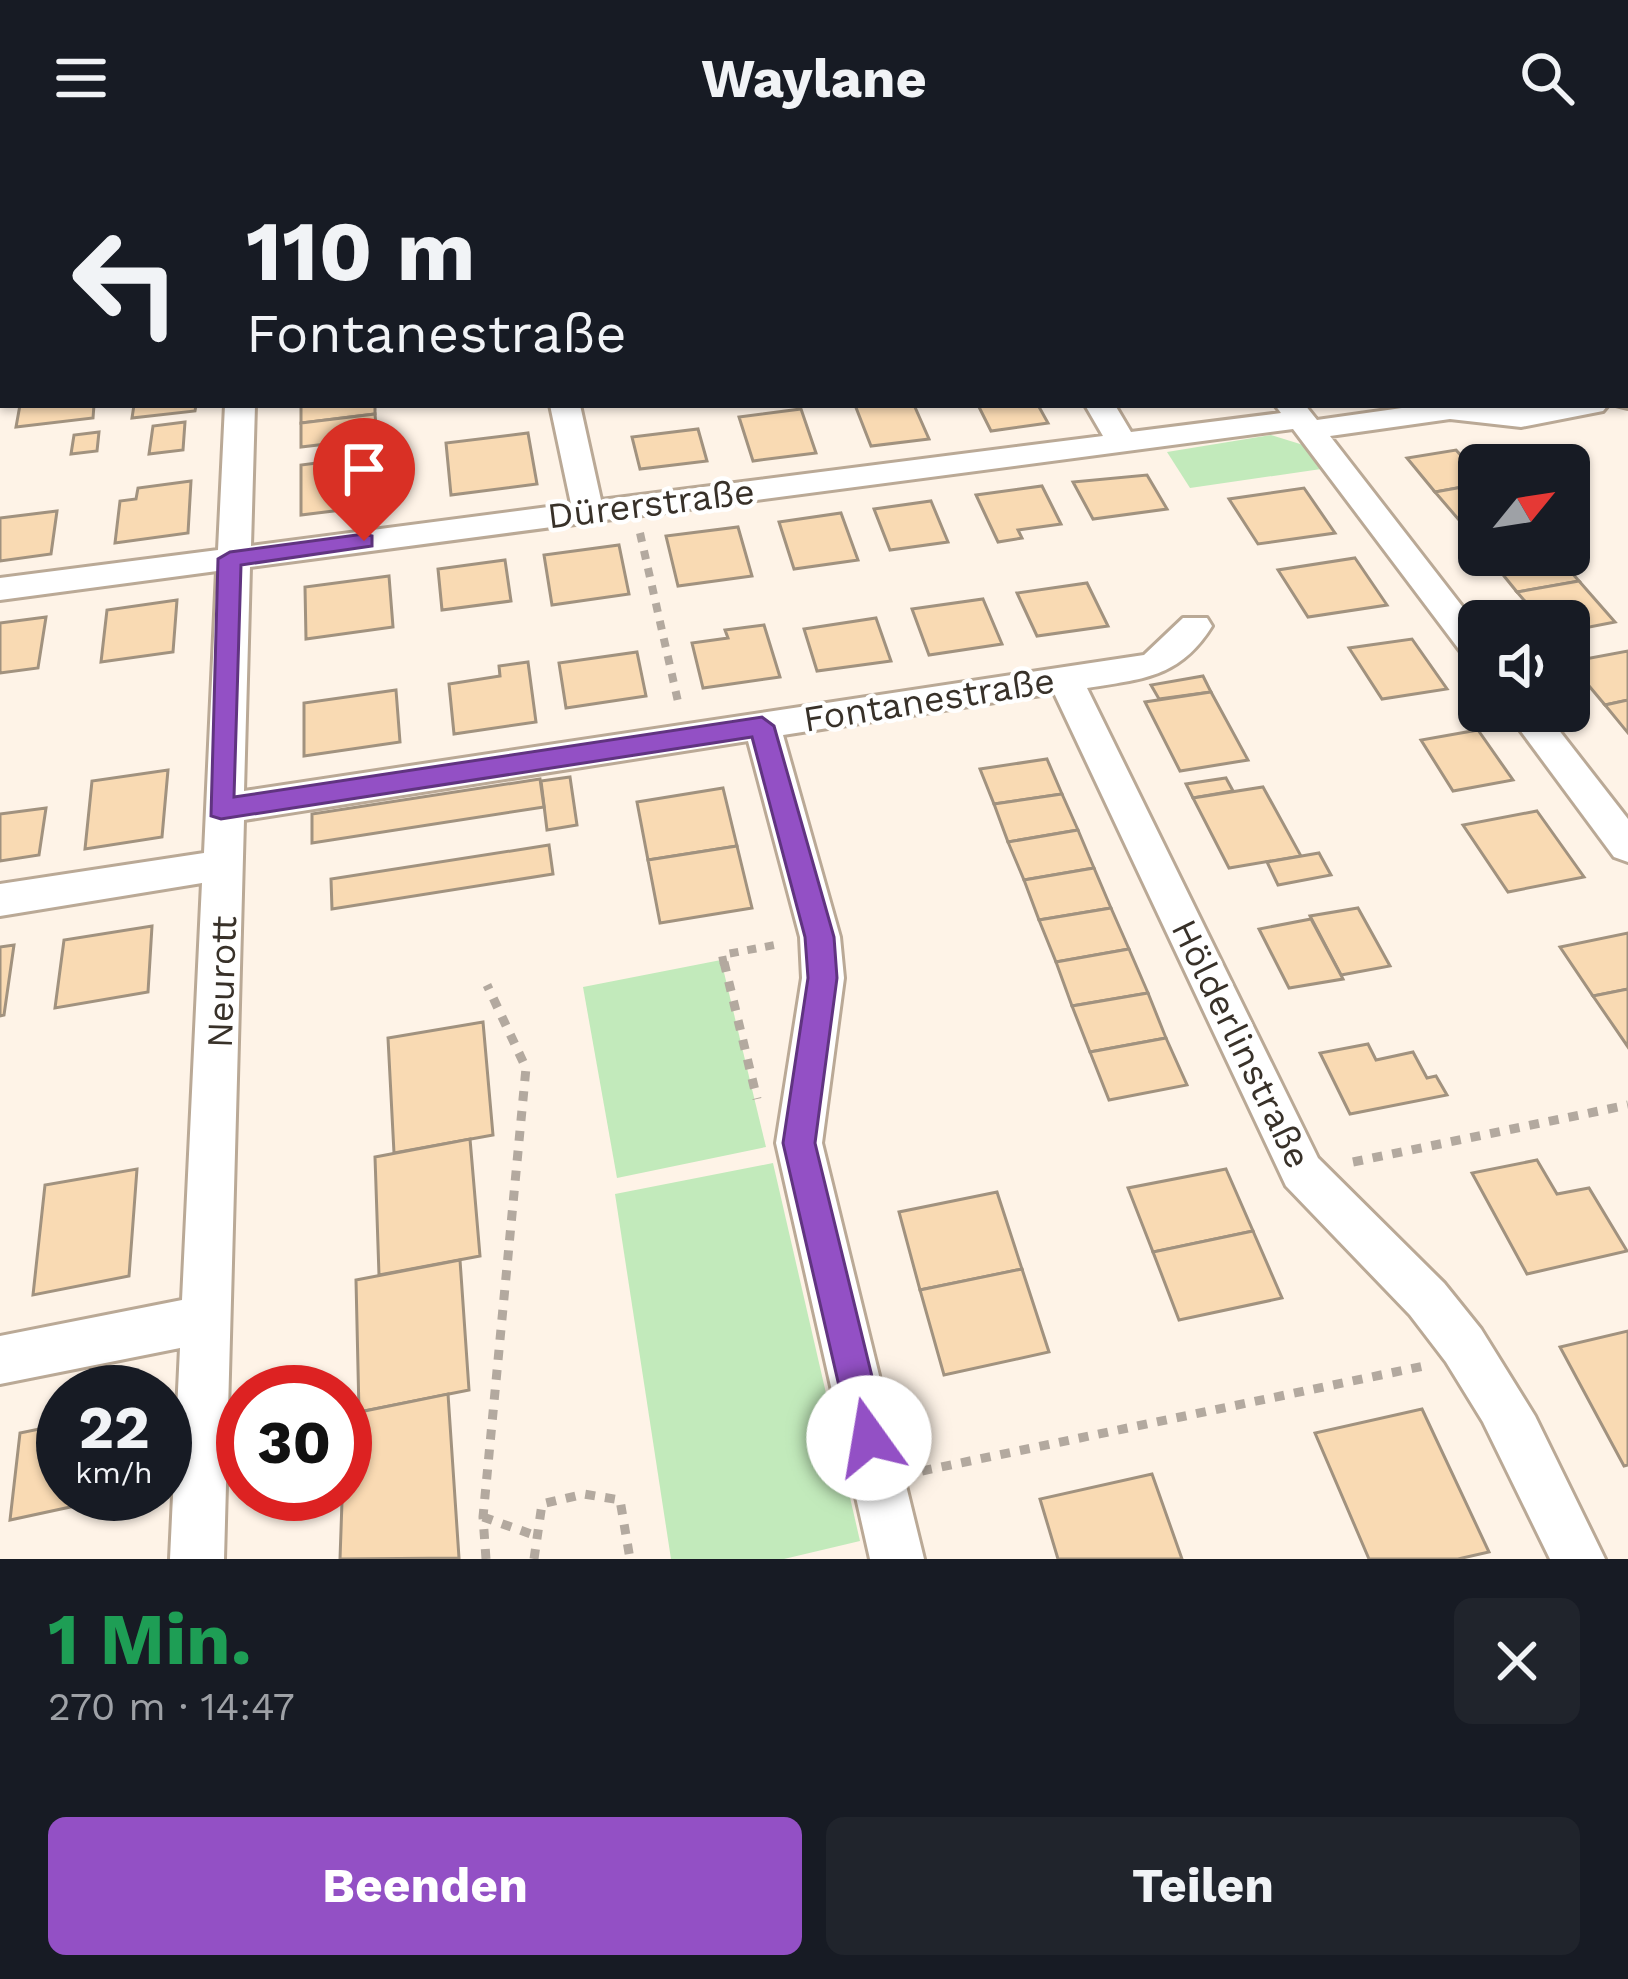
<!DOCTYPE html>
<html lang="de">
<head>
<meta charset="utf-8">
<style>
  body { margin:0; font-family:"Work Sans",sans-serif; background:#20242c; color:#f1f3f6; height:100vh; display:flex; flex-direction:column; font-size:45px; white-space:nowrap }
  * { box-sizing:border-box; margin:0 }
  p { font-size:39px; color:#9ea1a6 }
  .icon { flex:none; width:66px; height:66px; fill:none; stroke:currentColor; stroke-width:2; stroke-linecap:round; stroke-linejoin:round }
  .map { position:relative; height:1403px; overflow:hidden }
  .side { display:flex; flex-direction:column; background:#171b24; flex:1 }
  .side>* { flex:none }
  .top-card { position:absolute; left:0px; top:0px; width:1629px; height:252px; box-shadow:0 3px 9px #0004; background:#171b24; color:#f1f3f6; overflow:hidden }
  .needle { width:78px; rotate:60deg }
  .controls { position:absolute; left:1458px; top:288px; display:grid; gap:24px }
  .controls a { display:grid; place-items:center; width:132px; height:132px; border-radius:18px; background:#171b24; box-shadow:0 3px 9px #0004; font-size:60px }
  .speed { position:absolute; left:36px; top:1209px; display:flex; gap:24px; font-size:60px; font-weight:700; text-align:center }
  .speed>* { display:grid; place-content:center; width:156px; height:156px; border-radius:50%; background:#171b24; box-shadow:0 3px 9px #0004; line-height:1 }
  .speed small { font-size:30px; font-weight:400 }
  .speed .limit { border:18px solid #d22; background:#fff; color:#111 }
  .pin { position:absolute; display:grid; place-items:center; width:102px; height:102px; color:#fff; margin:-123px -51px; border-radius:50% 50% 50% 0; rotate:-45deg; box-shadow:0 0 12px #0007 }
  .pin .icon { rotate:45deg }
  .me { position:absolute; width:132px; margin:-66px; rotate:347deg; stroke-linejoin:round; filter:drop-shadow(0 0 9px #0008) }
  .turn { display:flex; align-items:center; gap:42px; height:252px; padding:0 48px; font-size:54px }
  .turn .icon { width:156px; height:156px; stroke-width:2.5 }
  .turn b { display:block; font-size:84px; line-height:102px }
  .round { display:grid; place-items:center; flex:none; width:126px; height:126px; border-radius:18px; background:#20242c }
  .head { display:flex; align-items:center; justify-content:space-between; height:204px; padding:0 48px }
  h1 { font-size:72px; font-weight:700; line-height:90px; color:#1e9e55 }
  .action { display:flex; gap:24px; margin-top:auto; padding:24px 48px }
  .action a { flex:1; height:138px; border-radius:18px; background:#9350c5; color:#fff; font-size:48px; font-weight:700; line-height:138px; text-align:center }
  .action a+a { background:#20242c; color:#f1f3f6 }
  header { display:flex; justify-content:space-between; align-items:center; height:156px; padding:0 48px; background:#171b24; font-size:54px; font-weight:700 }
  .map>svg:first-child { display:block }
  .green { fill:#c2eabb }
  .building { fill:#f9dab3; stroke:#a1927f; stroke-width:3 }
  .lines { fill:none; stroke-linecap:round; stroke-linejoin:round }
  .street-casing { stroke:#baa996; stroke-width:6 }
  .path-far1 { stroke:#b3a99f; stroke-width:8; stroke-dasharray:9 9; stroke-linecap:butt }
  .path { stroke:#b3a99f; stroke-width:9; stroke-dasharray:10 10; stroke-linecap:butt }
  .street { fill:#fff; fill-rule:evenodd }
  .route { fill:#9350c5; stroke:#603480; stroke-width:3 }
  .labels { text-anchor:middle; dominant-baseline:central; stroke-width:9; stroke-linejoin:round; paint-order:stroke }
  .street-label { font-size:36px; fill:#383129; stroke:#fff }
</style>
</head>
<body>
<header><svg class="icon" aria-label="menu" viewBox="0 0 24 24"><path d="M4 6h16M4 12h16M4 18h16"/></svg>Waylane<svg class="icon" aria-label="search" viewBox="0 0 24 24"><circle cx="10" cy="10" r="6"/><path d="M15 15l6 6"/></svg></header>
<div class="map">
<svg width="1628" height="1403" viewBox="0 0 1628 1403">
  <rect width="100%" height="100%" fill="#fef3e7"/>
  <g class="green">
    <path d="M 1271,279 L 1313,292 L 1328,312 L 1190,332 L 1167,296 Z"/>
    <path d="M 721,804 L 766,991 L 617,1022 L 583,831 Z"/>
    <path d="M 773,1007 L 860,1385 L 784,1403 L 671,1403 L 615,1038 Z"/>
  </g>
  <g class="building">
    <path d="M 20,249 L 94,249 L 93,262 L 16,271 Z"/>
    <path d="M 134,249 L 196,249 L 195,255 L 132,262 Z"/>
    <path d="M 301,249 L 375,249 L 375,258 L 301,267 Z"/>
    <path d="M 855,249 L 914,249 L 929,283 L 871,290 Z"/>
    <path d="M 978,249 L 1038,249 L 1048,267 L 991,275 Z"/>
    <path d="M 801,253 L 816,297 L 753,305 L 739,261 Z"/>
    <path d="M 375,258 L 377,282 L 301,291 L 301,267 Z"/>
    <path d="M 185,266 L 183,294 L 149,298 L 153,270 Z"/>
    <path d="M 698,273 L 707,305 L 640,313 L 632,281 Z"/>
    <path d="M 99,276 L 97,295 L 71,298 L 74,279 Z"/>
    <path d="M 528,277 L 537,328 L 451,339 L 446,287 Z"/>
    <path d="M 1456,294 L 1479,319 L 1479,328 L 1435,336 L 1407,302 Z"/>
    <path d="M 371,300 L 374,350 L 301,359 L 301,309 Z"/>
    <path d="M 1147,319 L 1167,353 L 1093,363 L 1073,326 Z"/>
    <path d="M 191,325 L 188,377 L 115,387 L 120,345 L 136,343 L 138,332 Z"/>
    <path d="M 1479,328 L 1479,369 L 1465,371 L 1435,336 Z"/>
    <path d="M 1042,330 L 1061,368 L 1018,374 L 1022,382 L 998,386 L 976,339 Z"/>
    <path d="M 1304,332 L 1335,377 L 1258,388 L 1229,343 Z"/>
    <path d="M 931,345 L 948,386 L 890,394 L 874,353 Z"/>
    <path d="M 57,355 L 51,398 L 0,405 L 0,362 Z"/>
    <path d="M 841,357 L 858,404 L 794,413 L 779,366 Z"/>
    <path d="M 738,371 L 752,420 L 678,430 L 666,380 Z"/>
    <path d="M 619,389 L 629,438 L 552,449 L 544,399 Z"/>
    <path d="M 1487,399 L 1556,399 L 1579,425 L 1517,436 Z"/>
    <path d="M 1355,402 L 1387,449 L 1308,461 L 1278,414 Z"/>
    <path d="M 505,404 L 511,445 L 442,454 L 438,413 Z"/>
    <path d="M 389,420 L 393,471 L 306,483 L 305,431 Z"/>
    <path d="M 1579,425 L 1615,466 L 1569,475 L 1569,465 L 1542,465 L 1517,436 Z"/>
    <path d="M 1087,427 L 1108,470 L 1037,480 L 1017,437 Z"/>
    <path d="M 983,443 L 1002,488 L 929,499 L 912,453 Z"/>
    <path d="M 177,444 L 173,496 L 101,506 L 107,454 Z"/>
    <path d="M 46,461 L 38,512 L 0,517 L 0,467 Z"/>
    <path d="M 876,462 L 891,505 L 817,515 L 804,473 Z"/>
    <path d="M 764,469 L 780,521 L 703,532 L 692,487 L 728,482 L 725,474 Z"/>
    <path d="M 1412,483 L 1447,533 L 1382,543 L 1349,492 Z"/>
    <path d="M 1628,495 L 1628,544 L 1605,549 L 1569,506 Z"/>
    <path d="M 637,496 L 646,540 L 566,552 L 559,507 Z"/>
    <path d="M 528,506 L 536,566 L 454,578 L 449,528 L 500,520 L 499,510 Z"/>
    <path d="M 1203,520 L 1211,536 L 1159,543 L 1151,529 Z"/>
    <path d="M 396,534 L 400,586 L 304,600 L 304,547 Z"/>
    <path d="M 1211,536 L 1248,604 L 1180,615 L 1145,546 Z"/>
    <path d="M 1628,544 L 1628,577 L 1605,549 Z"/>
    <path d="M 1478,574 L 1513,624 L 1453,635 L 1421,584 Z"/>
    <path d="M 1047,603 L 1062,638 L 994,648 L 980,613 Z"/>
    <path d="M 168,614 L 162,681 L 85,693 L 92,625 Z"/>
    <path d="M 570,621 L 577,669 L 547,674 L 541,625 Z"/>
    <path d="M 1226,622 L 1233,635 L 1193,642 L 1186,628 Z"/>
    <path d="M 540,623 L 544,651 L 312,687 L 312,658 Z"/>
    <path d="M 1263,631 L 1301,700 L 1229,712 L 1193,642 Z"/>
    <path d="M 723,632 L 737,690 L 648,704 L 637,646 Z"/>
    <path d="M 1062,638 L 1078,674 L 1008,686 L 994,648 Z"/>
    <path d="M 46,652 L 39,699 L 0,705 L 0,658 Z"/>
    <path d="M 1537,655 L 1584,721 L 1508,736 L 1463,669 Z"/>
    <path d="M 1078,674 L 1094,712 L 1024,724 L 1008,686 Z"/>
    <path d="M 549,689 L 553,718 L 332,753 L 331,723 Z"/>
    <path d="M 737,690 L 752,752 L 660,767 L 648,704 Z"/>
    <path d="M 1319,697 L 1331,719 L 1278,729 L 1267,706 Z"/>
    <path d="M 1094,712 L 1111,752 L 1039,764 L 1024,724 Z"/>
    <path d="M 1111,752 L 1129,793 L 1056,806 L 1039,764 Z"/>
    <path d="M 1358,752 L 1390,810 L 1341,819 L 1310,760 Z"/>
    <path d="M 1311,763 L 1343,823 L 1289,832 L 1259,773 Z"/>
    <path d="M 152,770 L 148,836 L 55,852 L 64,784 Z"/>
    <path d="M 1628,777 L 1628,833 L 1593,840 L 1560,791 Z"/>
    <path d="M 14,789 L 4,859 L 0,860 L 0,791 Z"/>
    <path d="M 1129,793 L 1148,837 L 1072,850 L 1056,806 Z"/>
    <path d="M 1628,833 L 1628,891 L 1593,840 Z"/>
    <path d="M 1148,837 L 1166,882 L 1090,896 L 1072,850 Z"/>
    <path d="M 483,866 L 493,979 L 394,997 L 388,882 Z"/>
    <path d="M 1166,882 L 1187,929 L 1109,944 L 1090,896 Z"/>
    <path d="M 1368,888 L 1376,904 L 1413,896 L 1427,922 L 1436,920 L 1447,939 L 1350,958 L 1320,897 Z"/>
    <path d="M 470,983 L 480,1100 L 379,1119 L 375,1001 Z"/>
    <path d="M 1537,1004 L 1557,1038 L 1589,1032 L 1627,1095 L 1527,1118 L 1472,1017 Z"/>
    <path d="M 137,1013 L 129,1120 L 33,1139 L 45,1029 Z"/>
    <path d="M 1226,1013 L 1253,1075 L 1153,1096 L 1128,1032 Z"/>
    <path d="M 997,1036 L 1022,1113 L 920,1134 L 899,1056 Z"/>
    <path d="M 1253,1075 L 1282,1142 L 1179,1164 L 1153,1096 Z"/>
    <path d="M 460,1104 L 469,1234 L 359,1256 L 356,1124 Z"/>
    <path d="M 1022,1113 L 1049,1196 L 944,1219 L 920,1134 Z"/>
    <path d="M 1628,1175 L 1628,1309 L 1624,1310 L 1560,1191 Z"/>
    <path d="M 448,1238 L 459,1402 L 340,1403 L 345,1259 Z"/>
    <path d="M 1422,1253 L 1489,1396 L 1458,1403 L 1369,1403 L 1315,1277 Z"/>
    <path d="M 63,1268 L 63,1338 L 112,1338 L 112,1342 L 10,1364 L 20,1277 Z"/>
    <path d="M 1152,1318 L 1182,1403 L 1058,1403 L 1040,1343 Z"/>
  </g>
  <g class="lines">
    <defs>
      <g id="street">
        <rect x="237" y="0" width="24" height="3"/>
        <path d="M 1090,0 L 1115,0 L 1117,3 L 1092,3 Z"/>
        <path d="M 1626,187 L 1628,188 L 1628,207 L 1626,206 Z"/>
        <rect x="0" y="200" width="3" height="18"/>
        <path d="M 1626,234 L 1628,252 L 1616,249 L 1626,249 Z"/>
        <path d="M 225,249 L 255,249 L 251,390 L 571,348 L 550,249 L 580,249 L 601,344 L 1103,280 L 1085,249 L 1115,249 L 1131,276 L 1281,257 L 1275,249 L 1305,249 L 1317,264 L 1423,249 L 1608,249 L 1603,255 L 1521,271 L 1450,263 L 1330,280 L 1479,472 L 1479,508 L 1467,504 L 1293,273 L 250,411 L 244,635 L 1144,499 L 1183,462 L 1207,462 L 1212,470 C 1180,522 1142,523 1087,532 L 1318,1002 L 1444,1127 L 1481,1173 L 1535,1260 L 1605,1403 L 1550,1403 L 1483,1266 L 1446,1206 L 1410,1159 L 1286,1030 L 1054,537 L 783,579 L 840,781 L 844,822 L 822,987 L 924,1403 L 870,1403 L 776,987 L 802,822 L 800,781 L 748,585 L 244,664 L 224,1403 L 170,1403 L 180,1192 L 0,1228 L 0,1180 L 182,1144 L 202,727 L 0,760 L 0,728 L 204,697 L 217,415 L 0,444 L 0,422 L 218,394 Z"/>
        <path d="M 1506,555 L 1544,555 L 1628,663 L 1628,706 L 1614,701 Z"/>
      </g>
    </defs>
    <use href="#street" class="street-casing"/>
    <g class="path-far1">
      <path d="M 640,377 L 679,550"/>
      <path d="M 724,809 L 722,799 L 780,788"/>
    </g>
    <g class="path">
      <path d="M 724,806 L 757,943"/>
      <path d="M 1353,1006 L 1628,949"/>
      <path d="M 922,1315 L 1424,1210"/>
      <path d="M 483,1361 L 534,1379"/>
      <path d="M 486,1403 L 483,1361 L 526,912 L 487,829"/>
      <path d="M 534,1403 L 542,1348 L 584,1338 L 620,1344 L 630,1403"/>
    </g>
    <use href="#street" class="street"/>
  </g>
  <path class="route" d="M 364,378 L 372,380 L 372,390 L 241,409 L 234,641 L 762,561 L 774,570 L 834,781 L 837,822 L 815,987 L 887,1282 L 882,1295 L 869,1300 L 856,1295 L 851,1282 L 783,987 L 808,822 L 805,781 L 752,581 L 221,663 L 211,660 L 218,403 L 230,396 Z"/>
  <g class="labels">
    <g class="street-label">
      <text transform="translate(651 348) rotate(-7)">Dürerstraße</text>
      <text transform="translate(929 544) rotate(-9)">Fontanestraße</text>
      <text transform="translate(222 826) rotate(-88)">Neurott</text>
      <text transform="translate(1241 888) rotate(64)">Hölderlinstraße</text>
    </g>
  </g>
</svg>
<div class="controls">
<a><svg class="needle" viewBox="-14 -14 28 28"><path d="M0-13l5 13h-10z" fill="#e53935"/><path d="M0 13l5-13h-10z" fill="#9ea1a6"/></svg></a>
<a><svg class="icon" aria-label="sound" viewBox="0 0 24 24"><path d="M4 9h4l5-4v14l-5-4H4zM17 9q2 3 0 6"/></svg></a>
</div>
<div class="speed"><div>22<small>km/h</small></div><div class="limit">30</div></div>
<div class="pin" style="left:364px;top:385px;background:#d93025"><svg class="icon" aria-label="arrive" viewBox="0 0 24 24"><path d="M6 21V4h12l-3 4 3 4H6"/></svg></div>
<svg class="me" style="left:869px;top:1282px" viewBox="-20 -20 40 40"><circle r="19" fill="#fff"/><path d="M0-13L10 11 0 6-10 11z" fill="#9350c5"/></svg>
<div class="top-card">
<div class="turn"><svg class="icon" aria-label="left" viewBox="0 0 24 24"><path d="M17 20v-9H6M10 6l-5 5 5 5"/></svg><div><b>110 m</b>Fontanestraße</div></div>
</div>
</div>
<section class="side">
<div class="head"><div><h1>1 Min.</h1><p>270 m · 14:47</p></div><a class="round"><svg class="icon" aria-label="close" viewBox="0 0 24 24"><path d="M6 6l12 12M18 6L6 18"/></svg></a></div>
<div class="action"><a>Beenden</a><a>Teilen</a></div>
</section>
</body>
</html>
